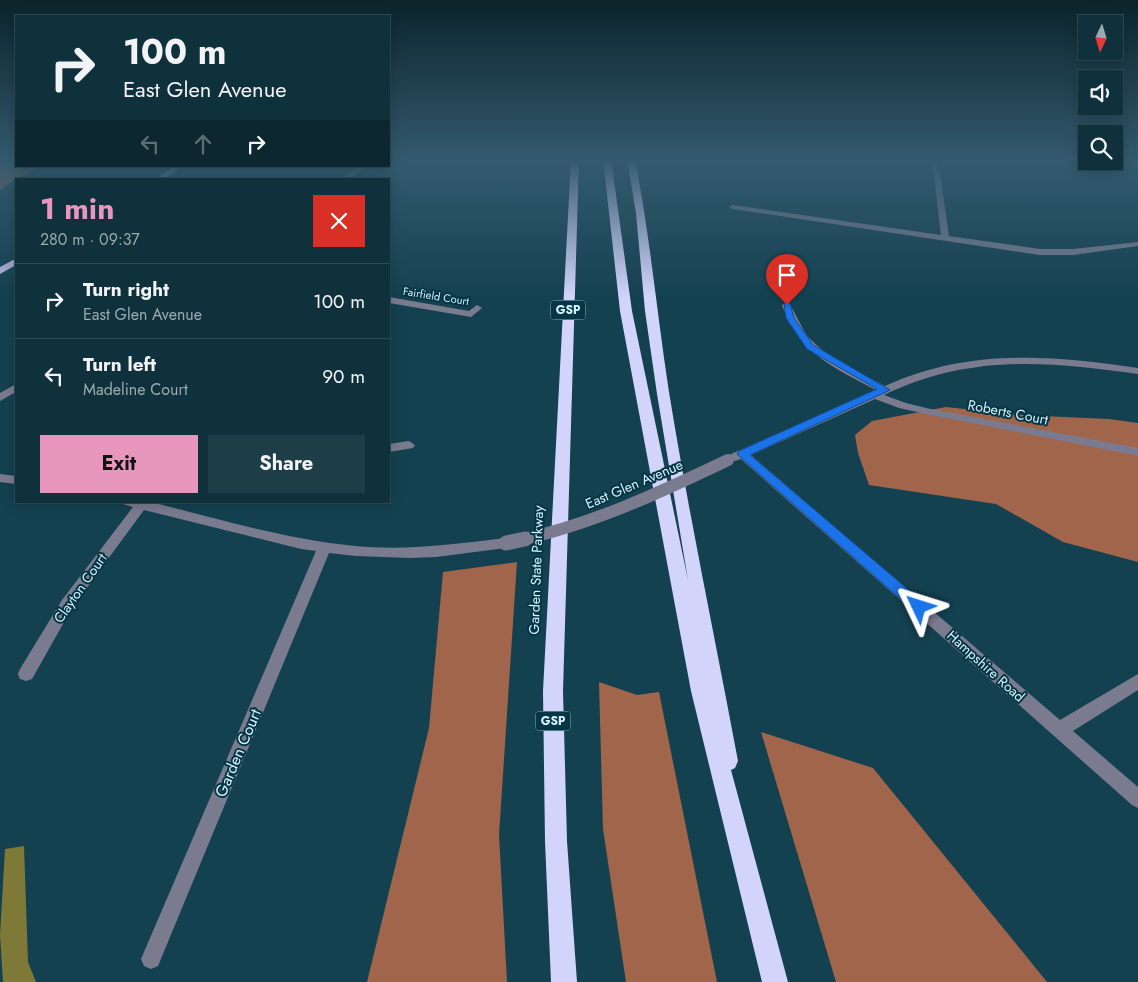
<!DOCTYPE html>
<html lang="en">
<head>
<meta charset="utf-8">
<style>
  body { margin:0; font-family:Jost,sans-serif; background:#1d3d47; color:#f1f3f6; height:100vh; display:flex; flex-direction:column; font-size:19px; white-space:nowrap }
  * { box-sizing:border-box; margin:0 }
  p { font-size:16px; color:#9ba9af }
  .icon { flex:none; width:28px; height:28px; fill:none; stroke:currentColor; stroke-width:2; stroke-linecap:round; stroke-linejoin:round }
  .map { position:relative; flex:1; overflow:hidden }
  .side { position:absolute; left:15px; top:178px; width:375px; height:325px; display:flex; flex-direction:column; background:#0f313c; border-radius:0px; box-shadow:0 2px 12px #0003,0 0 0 1px #2f4c56 }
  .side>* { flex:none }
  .hud { position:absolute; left:15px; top:15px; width:375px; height:152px; border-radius:0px; box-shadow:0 2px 12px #0003,0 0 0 1px #2f4c56; background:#0f313c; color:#f1f3f6; overflow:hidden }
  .needle { width:32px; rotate:184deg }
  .controls { position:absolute; left:1078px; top:15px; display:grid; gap:10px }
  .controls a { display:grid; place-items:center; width:45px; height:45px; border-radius:0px; background:#0f313c; box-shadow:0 2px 12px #0003,0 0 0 1px #2f4c56; font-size:25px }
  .pin { position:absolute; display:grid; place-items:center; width:42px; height:42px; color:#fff; margin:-51px -21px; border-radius:50% 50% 50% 0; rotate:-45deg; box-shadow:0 0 5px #0007 }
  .pin .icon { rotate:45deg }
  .me { position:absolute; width:55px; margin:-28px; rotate:311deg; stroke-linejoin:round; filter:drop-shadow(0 0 4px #0008) }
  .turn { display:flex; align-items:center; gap:18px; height:105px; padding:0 25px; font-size:22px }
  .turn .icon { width:65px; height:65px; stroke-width:2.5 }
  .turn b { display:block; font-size:35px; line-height:42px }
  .lanes { display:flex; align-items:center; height:48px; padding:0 25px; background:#0003; justify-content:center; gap:25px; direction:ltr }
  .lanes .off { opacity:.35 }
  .round { display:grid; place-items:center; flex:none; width:52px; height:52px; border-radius:0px; background:#1d3d47 }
  .summary { display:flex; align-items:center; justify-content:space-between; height:85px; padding:0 25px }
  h1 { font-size:30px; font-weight:700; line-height:38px; color:#e797bd }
  .cta { display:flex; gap:10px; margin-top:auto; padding:10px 25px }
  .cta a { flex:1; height:58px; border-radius:0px; background:#e797bd; color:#111; font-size:20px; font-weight:700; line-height:58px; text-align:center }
  .cta a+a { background:#1d3d47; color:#f1f3f6 }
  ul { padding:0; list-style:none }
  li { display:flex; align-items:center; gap:15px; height:75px; padding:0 25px; border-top:1px solid #2f4c56 }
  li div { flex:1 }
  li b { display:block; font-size:19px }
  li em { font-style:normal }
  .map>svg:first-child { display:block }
  .forest { fill:#a1654b }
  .water { fill:#7f7937 }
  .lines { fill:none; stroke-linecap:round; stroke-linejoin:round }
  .minor { fill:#7a7b8f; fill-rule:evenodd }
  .major { fill:#b9bae3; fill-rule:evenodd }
  .highway { fill:#d2d4fc; fill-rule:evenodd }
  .minor-bridge-far1 { stroke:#7a7b8f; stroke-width:12 }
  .minor-bridge { stroke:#7a7b8f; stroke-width:15 }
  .route { fill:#1a73e8; stroke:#114b97 }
  .labels { text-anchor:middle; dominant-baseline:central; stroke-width:4; stroke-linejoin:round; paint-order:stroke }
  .far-street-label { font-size:11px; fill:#d5f2fe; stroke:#063645 }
  .shield { fill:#063645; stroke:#97bac6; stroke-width:1 }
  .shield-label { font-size:12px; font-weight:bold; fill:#d5f2fe }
  .street-label { font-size:14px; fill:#d5f2fe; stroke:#063645 }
  .near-street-label { font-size:16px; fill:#d5f2fe; stroke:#063645 }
</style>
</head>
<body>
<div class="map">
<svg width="1138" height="982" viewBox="0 0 1138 982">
  <rect width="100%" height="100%" fill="#144150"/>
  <g class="forest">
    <path d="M 0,159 L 16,160 L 16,166 L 41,166 L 16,179 L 0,190 Z"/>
    <path d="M 946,407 L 1019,415 L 1109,419 L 1138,423 L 1138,562 L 1063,542 L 996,504 L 869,485 L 858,453 L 855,435 L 872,421 Z"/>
    <path d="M 517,562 L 499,835 L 507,982 L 367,982 L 429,728 L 443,572 Z"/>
    <path d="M 599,682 L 637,695 L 659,692 L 717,982 L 626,982 L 603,829 Z"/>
    <path d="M 761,732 L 873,768 L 1047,982 L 836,982 Z"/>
  </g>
  <path class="water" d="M 24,846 L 28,962 L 36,982 L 3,982 L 0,935 L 5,849 Z"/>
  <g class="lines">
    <g class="minor">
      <path d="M 671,159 L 677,159 L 677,165 L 673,165 Z"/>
      <path d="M 932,159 L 938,159 L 949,236 L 1040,249 L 1073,249 L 1138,242 L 1138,246 L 1073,255 L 1040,255 L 733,209 L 729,207 L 733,205 L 941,235 Z"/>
      <path d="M 359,166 L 367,166 L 349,179 L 341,179 Z"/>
      <path d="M 389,297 L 469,311 L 477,305 L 482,308 L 471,317 L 389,303 Z"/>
      <path d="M 787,302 C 792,304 802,330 809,338 C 830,360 858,372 885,386 C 967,348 1052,355 1138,368 L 1138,374 C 1048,361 968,354 884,395 L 906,403 L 926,408 L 1138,448 L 1138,456 L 926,414 L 899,408 L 875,399 L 751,455 L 1060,720 L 1138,674 L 1138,690 L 1073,731 L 1138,787 L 1138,808 L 1132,805 L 741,459 L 735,461 L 731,460 L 729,457 L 731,454 L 876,390 C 834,368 799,353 782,305 Z"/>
      <path d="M 16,384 L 16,392 L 0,401 L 0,393 Z"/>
      <path d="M 409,441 L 415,445 L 413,448 L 389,452 L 389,444 Z"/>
      <path d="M 0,474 L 16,476 L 16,484 L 0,482 Z"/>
      <path d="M 121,501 L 147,501 C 215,518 284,539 355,546 C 406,551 455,544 506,538 L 511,539 L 513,543 L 511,547 L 506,548 L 436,557 L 410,558 L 356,556 L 329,553 L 158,966 L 151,969 L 144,966 L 141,959 L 316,551 L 301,549 L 144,510 L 72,608 L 32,679 L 26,681 L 20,679 L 18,674 L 20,669 L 62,600 L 133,507 L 123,504 Z"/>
    </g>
    <g class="major">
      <path d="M 175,166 L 183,166 L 164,179 L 156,179 Z"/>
      <path d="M 13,260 L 16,260 L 16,265 L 0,274 L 0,267 Z"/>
    </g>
    <g class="highway">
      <path d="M 571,159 L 579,159 L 563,691 L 567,841 L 577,982 L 551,982 L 545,841 L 543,691 Z"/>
      <path d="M 603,159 L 611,159 L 632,311 L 688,580 L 657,394 L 645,311 L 636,213 L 627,159 L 635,159 C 650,236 657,314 669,392 C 689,515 715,638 738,761 L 735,768 L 731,770 L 788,982 L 762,982 L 691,691 L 620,311 Z"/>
    </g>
    <path class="minor-bridge-far1" d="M 520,540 C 593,524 661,492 728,460"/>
    <path class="minor-bridge" d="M 506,543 L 525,539"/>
  </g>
  <linearGradient id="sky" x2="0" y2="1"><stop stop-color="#0b242c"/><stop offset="0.54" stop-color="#345a6f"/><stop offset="1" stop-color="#345a6f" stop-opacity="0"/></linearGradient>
  <rect width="1138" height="297" fill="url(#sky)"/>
  <path class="route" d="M 784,303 L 790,303 L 794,318 L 813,345 L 890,390 L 750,455 L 924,603 L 925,607 L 924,611 L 919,612 L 914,611 L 737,454 L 739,451 L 877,389 L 807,349 L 786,318 Z"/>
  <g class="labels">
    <g class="far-street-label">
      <text transform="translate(436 296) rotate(9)">Fairfield Court</text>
    </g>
    <g class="shield">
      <rect x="550.5" y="300.5" width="35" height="19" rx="4"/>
      <rect x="535.5" y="711.5" width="35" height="19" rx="4"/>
    </g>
    <g class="shield-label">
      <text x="568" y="310">GSP</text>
      <text x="553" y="721">GSP</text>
    </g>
    <g class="street-label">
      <text transform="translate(1008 412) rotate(11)">Roberts Court</text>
      <text transform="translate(634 484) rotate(-23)">East Glen Avenue</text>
      <text transform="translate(536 570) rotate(-88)">Garden State Parkway</text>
      <text transform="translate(80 588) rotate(-55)">Clayton Court</text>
      <text transform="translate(986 666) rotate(42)">Hampshire Road</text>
    </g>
    <g class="near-street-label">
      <text transform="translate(238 753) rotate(-67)">Garden Court</text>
    </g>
  </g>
</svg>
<div class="controls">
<a><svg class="needle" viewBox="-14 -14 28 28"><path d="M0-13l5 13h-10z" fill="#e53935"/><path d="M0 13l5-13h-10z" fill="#9ba9af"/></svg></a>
<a><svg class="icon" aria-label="sound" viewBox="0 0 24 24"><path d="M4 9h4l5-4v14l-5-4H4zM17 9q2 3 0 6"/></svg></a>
<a><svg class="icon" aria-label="search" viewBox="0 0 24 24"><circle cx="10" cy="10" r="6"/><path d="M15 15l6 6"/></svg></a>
</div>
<div class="pin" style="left:787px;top:305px;background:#d93025"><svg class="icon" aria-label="arrive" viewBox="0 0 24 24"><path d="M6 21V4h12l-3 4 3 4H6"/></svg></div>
<svg class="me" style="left:919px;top:607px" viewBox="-20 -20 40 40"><path d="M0-17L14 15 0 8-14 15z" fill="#1a73e8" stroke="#fff" stroke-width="4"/></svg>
<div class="hud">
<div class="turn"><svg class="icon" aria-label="right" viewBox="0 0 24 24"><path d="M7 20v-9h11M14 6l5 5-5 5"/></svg><div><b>100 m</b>East Glen Avenue</div></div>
<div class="lanes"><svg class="icon off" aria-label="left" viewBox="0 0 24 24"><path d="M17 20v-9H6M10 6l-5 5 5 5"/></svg><svg class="icon off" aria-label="ahead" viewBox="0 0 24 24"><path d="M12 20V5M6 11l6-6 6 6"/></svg><svg class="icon" aria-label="right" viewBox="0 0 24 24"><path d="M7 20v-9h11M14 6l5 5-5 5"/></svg></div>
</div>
<section class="side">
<div class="summary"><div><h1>1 min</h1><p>280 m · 09:37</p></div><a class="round" style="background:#d93025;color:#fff"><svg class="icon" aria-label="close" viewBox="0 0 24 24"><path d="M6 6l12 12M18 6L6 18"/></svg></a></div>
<ul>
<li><svg class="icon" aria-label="right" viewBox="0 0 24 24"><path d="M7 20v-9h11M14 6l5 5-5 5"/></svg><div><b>Turn right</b><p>East Glen Avenue</p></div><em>100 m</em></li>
<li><svg class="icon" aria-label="left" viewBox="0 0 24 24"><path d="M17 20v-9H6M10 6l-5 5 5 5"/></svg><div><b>Turn left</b><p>Madeline Court</p></div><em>90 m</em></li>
</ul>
<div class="cta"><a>Exit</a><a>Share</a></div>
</section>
</div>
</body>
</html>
